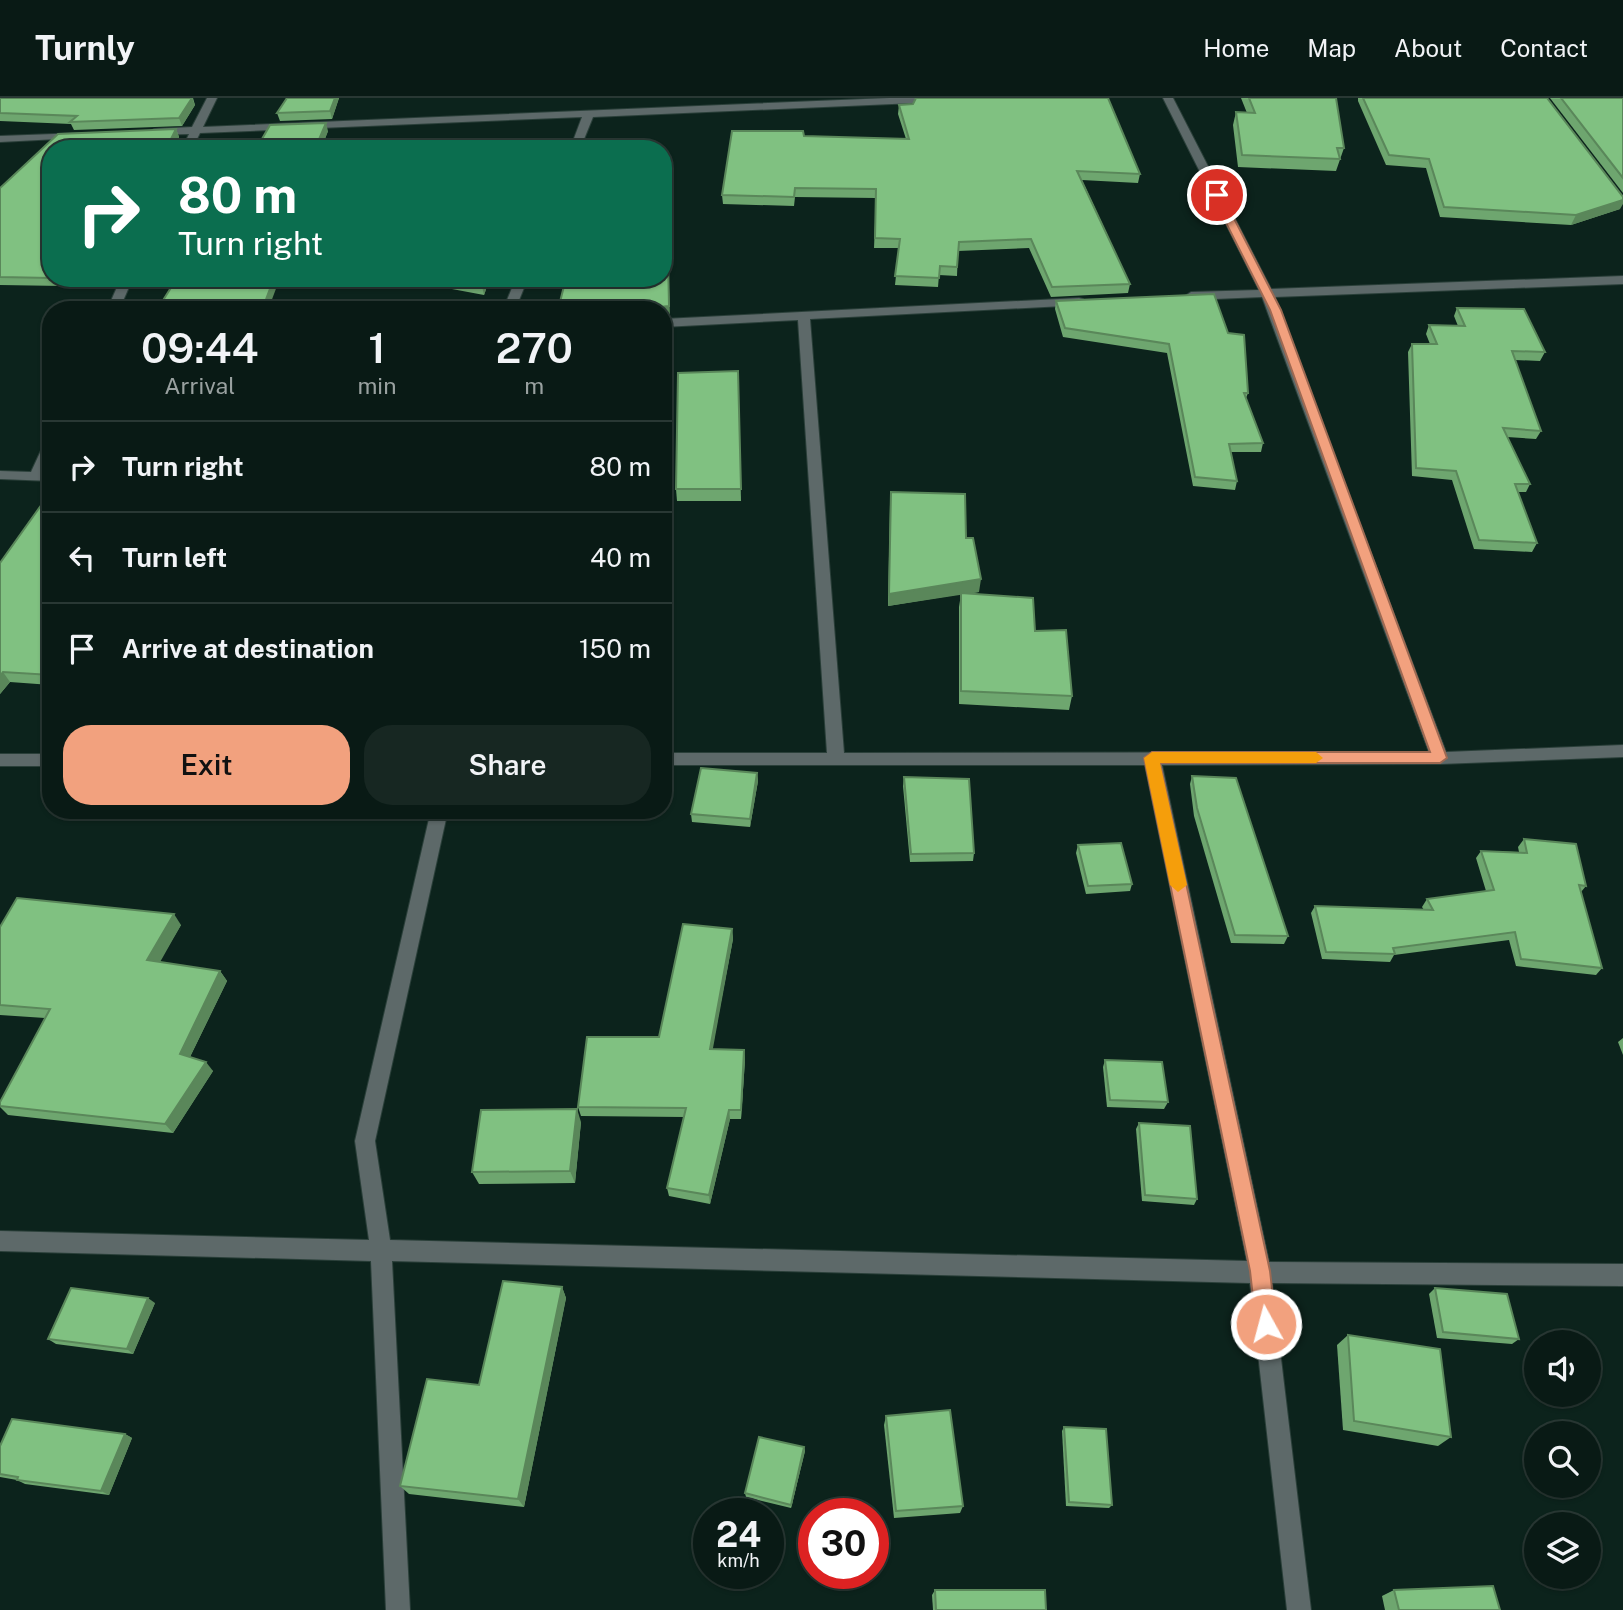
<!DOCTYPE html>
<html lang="en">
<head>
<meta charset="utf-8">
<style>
  body { margin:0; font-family:"Public Sans",sans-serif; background:#172722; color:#f1f3f6; height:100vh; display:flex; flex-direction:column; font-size:26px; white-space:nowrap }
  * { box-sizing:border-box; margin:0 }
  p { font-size:23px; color:#99a1a0 }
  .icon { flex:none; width:38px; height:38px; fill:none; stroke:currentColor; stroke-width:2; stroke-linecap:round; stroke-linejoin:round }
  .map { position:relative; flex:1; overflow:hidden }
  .side { position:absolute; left:42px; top:203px; width:630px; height:518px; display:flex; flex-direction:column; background:#091a15; border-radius:28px; box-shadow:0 2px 5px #0004,0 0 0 2px #293834 }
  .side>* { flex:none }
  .hud { position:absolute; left:42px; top:42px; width:630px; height:147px; border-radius:28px; box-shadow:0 2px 5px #0004,0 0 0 2px #293834; background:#0b6e4f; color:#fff; overflow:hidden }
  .tools { position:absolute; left:1524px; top:1232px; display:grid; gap:14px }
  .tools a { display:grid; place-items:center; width:77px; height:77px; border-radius:50%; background:#091a15; box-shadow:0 2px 5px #0004,0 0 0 2px #293834; font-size:35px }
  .speed { position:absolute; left:693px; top:1400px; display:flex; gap:14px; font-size:35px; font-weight:700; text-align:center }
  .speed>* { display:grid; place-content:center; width:91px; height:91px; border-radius:50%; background:#091a15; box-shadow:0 2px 5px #0004,0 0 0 2px #293834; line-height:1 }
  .speed small { font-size:18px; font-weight:400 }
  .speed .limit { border:10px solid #d22; background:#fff; color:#111 }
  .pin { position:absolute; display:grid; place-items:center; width:60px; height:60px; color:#fff; margin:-30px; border:4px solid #fff; border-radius:50%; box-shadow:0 2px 7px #0007 }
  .me { position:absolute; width:77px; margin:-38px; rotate:353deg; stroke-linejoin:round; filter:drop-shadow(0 0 5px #0008) }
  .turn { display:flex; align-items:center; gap:24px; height:147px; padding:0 21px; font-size:32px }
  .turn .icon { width:91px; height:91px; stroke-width:2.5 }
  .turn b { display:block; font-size:49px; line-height:60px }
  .eta { display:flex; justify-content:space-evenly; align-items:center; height:119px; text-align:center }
  .eta b { font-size:42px; font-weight:600; line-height:49px }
  .action { display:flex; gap:14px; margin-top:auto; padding:14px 21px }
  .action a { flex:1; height:80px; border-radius:28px; background:#f2a17e; color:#111; font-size:28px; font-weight:600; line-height:80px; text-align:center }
  .action a+a { background:#172722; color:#f1f3f6 }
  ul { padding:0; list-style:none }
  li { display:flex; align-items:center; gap:21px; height:91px; padding:0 21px; border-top:2px solid #293834 }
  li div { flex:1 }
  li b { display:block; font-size:26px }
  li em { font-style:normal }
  header { display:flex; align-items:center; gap:42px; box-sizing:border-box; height:98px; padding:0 35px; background:#091a15; border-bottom:2px solid #293834 }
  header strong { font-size:33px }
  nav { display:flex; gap:38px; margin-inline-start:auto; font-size:24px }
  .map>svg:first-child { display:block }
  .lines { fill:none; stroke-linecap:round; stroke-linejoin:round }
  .minor-casing { stroke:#2a3f39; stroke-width:2 }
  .minor { fill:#5d6969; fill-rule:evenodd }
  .wall { fill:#6ea66f }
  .shaded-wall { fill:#5a875a }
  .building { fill:#80c181; stroke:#5a875a; stroke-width:2 }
  .route { fill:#f2a17e; stroke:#9d6952; stroke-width:2 }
  .slow { fill:#f59e0b }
</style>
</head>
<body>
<header>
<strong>Turnly</strong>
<nav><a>Home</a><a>Map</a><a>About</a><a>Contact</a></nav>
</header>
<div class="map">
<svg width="1623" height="1512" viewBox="0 0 1623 1512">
  <rect width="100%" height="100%" fill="#0c231c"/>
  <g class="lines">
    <defs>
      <g id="minor">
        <path d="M 207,0 L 217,0 L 203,29 L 889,0 L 965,0 L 960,3 L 593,19 L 580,51 L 570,51 L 582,19 L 200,35 L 192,51 L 182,51 L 189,36 L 154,37 L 149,34 L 154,31 L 192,29 Z"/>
        <path d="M 1163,0 L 1173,0 L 1271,191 L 1623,178 L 1623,186 L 1274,199 L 1446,654 L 1623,647 L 1623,659 L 1440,666 L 1162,667 L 1269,1164 L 1623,1166 L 1623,1188 L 1272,1185 L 1311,1512 L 1287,1512 L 1250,1185 L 392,1163 L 410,1512 L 386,1512 L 371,1163 L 0,1153 L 0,1133 L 369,1142 L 355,1043 L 431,712 L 448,712 L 375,1043 L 390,1142 L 1247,1163 L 1145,667 L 663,667 L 663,655 L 827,655 L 798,222 L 663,229 L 663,221 L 1079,200 L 1083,201 L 1083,207 L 810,221 L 844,655 L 1429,654 L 1262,199 L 1191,202 L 1185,198 L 1191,194 L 1259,192 Z"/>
        <path d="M 81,35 L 81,39 L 77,40 L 0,44 L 0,38 Z"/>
        <path d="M 121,180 L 133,180 L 119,212 L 107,212 Z"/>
        <path d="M 516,180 L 528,180 L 515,212 L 503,212 Z"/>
        <path d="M 51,342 L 51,361 L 45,374 L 51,375 L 51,383 L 0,381 L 0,373 L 31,374 L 44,346 Z"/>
        <rect x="0" y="656" width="51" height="12"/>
      </g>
    </defs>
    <use href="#minor" class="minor-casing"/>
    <use href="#minor" class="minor"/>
  </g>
  <g class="wall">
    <path d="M 0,0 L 193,0 L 195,7 L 182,28 L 74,32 L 71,26 L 0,23 Z"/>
    <path d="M 287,0 L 339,0 L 332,21 L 280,23 L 277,15 Z"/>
    <path d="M 1241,0 L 1336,0 L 1344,50 L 1336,73 L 1238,69 L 1233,27 L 1236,14 L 1247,15 Z"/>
    <path d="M 1358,0 L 1547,0 L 1620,111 L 1571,127 L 1440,119 L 1426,70 L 1386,67 L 1358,3 Z"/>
    <path d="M 1550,0 L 1623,0 L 1623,95 Z"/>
    <path d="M 899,7 L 1140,76 L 1138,85 L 1082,82 L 1130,186 L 1128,195 L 1051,199 L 1029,150 L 958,153 L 957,178 L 939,177 L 938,189 L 895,187 L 899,150 L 874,150 L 876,100 L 795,99 L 794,108 L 723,106 L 722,97 L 804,38 L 906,41 L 898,16 Z"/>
    <path d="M 176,31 L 179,39 L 173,51 L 51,51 L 51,180 L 68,180 L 63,188 L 0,187 L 0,90 L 58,36 Z"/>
    <path d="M 328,33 L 321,51 L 259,51 L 258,48 Z"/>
    <path d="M 393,180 L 490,180 L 484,197 Z"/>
    <path d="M 1214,196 L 1248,295 L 1246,300 L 1263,345 L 1261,354 L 1231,354 L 1237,383 L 1235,392 L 1193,388 L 1167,255 L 1063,239 L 1055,211 L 1056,203 Z"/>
    <path d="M 1457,210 L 1545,254 L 1540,263 L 1515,262 L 1541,333 L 1536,341 L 1507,339 L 1530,386 L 1526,394 L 1518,394 L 1537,445 L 1532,454 L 1474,451 L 1452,382 L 1412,378 L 1408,254 L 1412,246 L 1430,246 L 1426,236 L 1429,227 L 1458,228 L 1454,218 Z"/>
    <path d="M 663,220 L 670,231 L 671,310 L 663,310 Z"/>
    <path d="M 738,273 L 741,403 L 677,403 L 676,391 Z"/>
    <path d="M 51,399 L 51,587 L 10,584 L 0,596 L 0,465 Z"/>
    <path d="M 890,406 L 966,440 L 979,494 L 965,496 L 1035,533 L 1072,598 L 1069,612 L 959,606 L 959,509 L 961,496 L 888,508 Z"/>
    <path d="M 757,675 L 758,683 L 750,729 L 692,724 L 691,716 Z"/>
    <path d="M 1192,678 L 1288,838 L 1284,846 L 1231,845 L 1194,718 L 1190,686 Z"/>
    <path d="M 904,679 L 974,755 L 973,763 L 910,764 L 903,688 Z"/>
    <path d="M 1524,741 L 1586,788 L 1581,794 L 1602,870 L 1596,877 L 1516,868 L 1509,842 L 1394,857 L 1390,864 L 1322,861 L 1311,815 L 1315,808 L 1424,812 L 1422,809 L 1427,801 L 1486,793 L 1476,760 L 1481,753 L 1519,754 L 1518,749 Z"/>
    <path d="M 1078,747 L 1132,786 L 1130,793 L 1086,796 L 1076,755 Z"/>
    <path d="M 181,827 L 159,864 L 220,873 L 227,883 L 190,959 L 213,973 L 173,1035 L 8,1017 L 0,1009 L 0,1004 L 45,920 L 0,917 L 0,829 Z"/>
    <path d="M 732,831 L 733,841 L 712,951 L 744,952 L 745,962 L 741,1021 L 730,1021 L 710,1106 L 669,1098 L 667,1090 L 684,1019 L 581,1018 L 578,1009 L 659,939 Z"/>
    <path d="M 1623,940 L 1623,957 L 1618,944 Z"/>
    <path d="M 1105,962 L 1168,1004 L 1164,1011 L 1107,1009 L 1103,969 Z"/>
    <path d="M 581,1024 L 575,1085 L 479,1086 L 472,1074 Z"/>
    <path d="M 1139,1025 L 1197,1101 L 1194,1107 L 1142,1103 L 1136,1031 Z"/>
    <path d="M 562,1189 L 566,1200 L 524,1409 L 409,1396 L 400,1388 L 479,1287 Z"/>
    <path d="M 1435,1190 L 1519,1241 L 1512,1246 L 1437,1240 L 1429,1196 Z"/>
    <path d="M 155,1205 L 133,1256 L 56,1246 L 48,1241 Z"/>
    <path d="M 1348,1237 L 1451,1339 L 1438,1348 L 1343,1332 L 1337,1247 Z"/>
    <path d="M 886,1318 L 963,1408 L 960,1415 L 894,1420 L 884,1327 Z"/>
    <path d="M 1064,1329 L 1112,1407 L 1109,1410 L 1066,1408 L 1062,1333 Z"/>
    <path d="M 125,1336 L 132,1340 L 109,1397 L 25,1386 L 17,1382 L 0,1379 L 0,1348 Z"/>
    <path d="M 804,1349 L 805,1353 L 791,1410 L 746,1399 L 745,1395 Z"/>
    <path d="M 935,1492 L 1046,1512 L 933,1512 L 932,1497 Z"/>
    <path d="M 1394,1492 L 1500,1512 L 1385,1512 L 1382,1498 Z"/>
  </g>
  <g class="shaded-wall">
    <path d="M 192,0 L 195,7 L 182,28 L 179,20 Z"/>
    <path d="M 335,0 L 339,0 L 332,21 L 330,13 Z"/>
    <path d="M 326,25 L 328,33 L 321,51 L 315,51 Z"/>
    <path d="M 176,31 L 179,39 L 173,51 L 166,51 Z"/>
    <path d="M 1623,102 L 1623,106 L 1620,111 L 1571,127 L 1576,117 Z"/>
    <path d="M 668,161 L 670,218 L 663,219 L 663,212 L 660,212 Z"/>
    <path d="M 59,180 L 68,180 L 63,188 Z"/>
    <path d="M 274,180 L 280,180 L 268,212 L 262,212 Z"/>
    <path d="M 485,180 L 490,180 L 484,197 L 482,188 Z"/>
    <path d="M 669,221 L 670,231 L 671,310 L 670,299 Z"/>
    <path d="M 981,481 L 979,494 L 888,508 L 889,496 Z"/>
    <path d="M 3,574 L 10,584 L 0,596 L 0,578 Z"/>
    <path d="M 757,675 L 758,683 L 750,729 L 750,721 Z"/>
    <path d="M 174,816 L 181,827 L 155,873 L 147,862 Z"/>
    <path d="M 732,831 L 733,841 L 711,961 L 710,951 Z"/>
    <path d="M 220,873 L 227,883 L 187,965 L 180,956 Z"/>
    <path d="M 744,952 L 745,962 L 741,1021 L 741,1012 Z"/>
    <path d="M 206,964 L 213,973 L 173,1035 L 165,1026 Z"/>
    <path d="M 577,1011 L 581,1024 L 575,1085 L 570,1073 Z"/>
    <path d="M 729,1012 L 730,1021 L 710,1106 L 709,1097 Z"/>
    <path d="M 562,1189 L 566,1200 L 524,1409 L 518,1401 Z"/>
    <path d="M 148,1200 L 155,1205 L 133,1256 L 127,1251 Z"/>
    <path d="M 125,1336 L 132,1340 L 109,1397 L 101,1393 Z"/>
    <path d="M 804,1349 L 805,1353 L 791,1410 L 791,1407 Z"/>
  </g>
  <g class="building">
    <path d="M 0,0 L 192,0 L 179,20 L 70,24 L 77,18 L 0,15 Z"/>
    <path d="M 287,0 L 335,0 L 330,13 L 277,15 Z"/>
    <path d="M 916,0 L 1108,0 L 1140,76 L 1077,73 L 1130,186 L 1052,189 L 1031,141 L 959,144 L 957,169 L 940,168 L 939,180 L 895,178 L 900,141 L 875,140 L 876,91 L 795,90 L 794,99 L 722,97 L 732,33 L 803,33 L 804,38 L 909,41 L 899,7 L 913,6 Z"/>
    <path d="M 1249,0 L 1336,0 L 1344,50 L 1337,50 L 1340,61 L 1242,57 L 1236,14 L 1255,15 Z"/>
    <path d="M 1363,0 L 1547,0 L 1623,99 L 1623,102 L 1576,117 L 1444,109 L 1429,61 L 1389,57 Z"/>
    <path d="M 1561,0 L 1623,0 L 1623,80 Z"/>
    <path d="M 326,25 L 315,51 L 295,51 L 258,48 L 270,27 Z"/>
    <path d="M 176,31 L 166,51 L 51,51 L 51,180 L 0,179 L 0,90 L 58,36 Z"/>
    <path d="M 663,161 L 668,161 L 669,208 L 660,209 L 660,212 L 558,212 L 566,180 L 663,180 Z"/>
    <path d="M 177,180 L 274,180 L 262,212 L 157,212 Z"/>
    <path d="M 438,180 L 485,180 L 482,188 Z"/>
    <path d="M 1214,196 L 1228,235 L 1244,237 L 1248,295 L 1244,295 L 1263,345 L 1229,346 L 1237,383 L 1195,379 L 1169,246 L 1065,230 L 1056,203 Z"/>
    <path d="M 1457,210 L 1524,211 L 1545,254 L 1512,253 L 1541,333 L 1503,330 L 1530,386 L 1515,386 L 1537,445 L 1479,442 L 1456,373 L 1416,370 L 1412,246 L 1437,246 L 1429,227 L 1465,228 Z"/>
    <path d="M 663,220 L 669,221 L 670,299 L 663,299 Z"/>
    <path d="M 738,273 L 741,391 L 676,391 L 678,275 Z"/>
    <path d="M 891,394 L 965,396 L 966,440 L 973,440 L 981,481 L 889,496 Z"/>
    <path d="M 47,399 L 51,399 L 51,577 L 3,574 L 0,578 L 0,465 Z"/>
    <path d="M 961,495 L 1033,500 L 1035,533 L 1066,532 L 1072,598 L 961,593 Z"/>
    <path d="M 701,670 L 757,675 L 750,721 L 691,716 Z"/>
    <path d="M 1192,678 L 1236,680 L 1288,838 L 1235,837 L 1197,710 Z"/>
    <path d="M 904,679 L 969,681 L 974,755 L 911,756 Z"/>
    <path d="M 1524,741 L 1576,746 L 1586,788 L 1579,787 L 1602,870 L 1521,861 L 1515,834 L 1393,850 L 1395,856 L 1326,854 L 1315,808 L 1433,812 L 1427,801 L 1494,792 L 1481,753 L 1527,755 Z"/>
    <path d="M 1121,745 L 1132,786 L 1088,788 L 1078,747 Z"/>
    <path d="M 17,800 L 174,816 L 147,862 L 220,873 L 180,956 L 206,964 L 165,1026 L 0,1008 L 0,1004 L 50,911 L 0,907 L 0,829 Z"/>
    <path d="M 683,826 L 732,831 L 710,951 L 744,952 L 741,1012 L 729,1012 L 709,1097 L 667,1090 L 686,1010 L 578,1009 L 587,939 L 659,939 Z"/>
    <path d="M 1105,962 L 1162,964 L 1168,1004 L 1110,1002 Z"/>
    <path d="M 577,1011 L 570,1073 L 472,1074 L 481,1012 Z"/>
    <path d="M 1139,1025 L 1190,1028 L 1197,1101 L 1145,1097 Z"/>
    <path d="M 503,1183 L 562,1189 L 518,1401 L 400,1388 L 427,1281 L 479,1287 Z"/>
    <path d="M 71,1190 L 148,1200 L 127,1251 L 48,1241 Z"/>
    <path d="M 1435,1190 L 1507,1196 L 1519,1241 L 1443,1234 Z"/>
    <path d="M 1348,1237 L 1440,1251 L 1451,1339 L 1354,1323 Z"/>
    <path d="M 950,1312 L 963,1408 L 896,1413 L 886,1318 Z"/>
    <path d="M 12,1321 L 125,1336 L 101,1393 L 17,1382 L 18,1379 L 0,1376 L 0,1348 Z"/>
    <path d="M 1064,1329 L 1106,1331 L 1112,1407 L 1069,1404 Z"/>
    <path d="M 759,1339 L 804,1349 L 791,1407 L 745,1395 Z"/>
    <path d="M 1493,1488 L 1500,1512 L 1399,1512 L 1394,1492 Z"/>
    <path d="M 935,1492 L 1045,1492 L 1046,1512 L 936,1512 Z"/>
  </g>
  <path class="route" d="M 1217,94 L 1222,97 L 1281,212 L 1447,660 L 1440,665 L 1160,665 L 1270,1173 L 1276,1226 L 1273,1233 L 1266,1236 L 1259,1233 L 1256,1226 L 1250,1173 L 1144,660 L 1152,654 L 1430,654 L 1270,212 L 1212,97 Z"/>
  <path class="slow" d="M 1152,654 L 1316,654 L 1323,660 L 1316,665 L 1160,665 L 1187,787 L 1178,794 L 1170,787 L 1144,660 Z"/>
</svg>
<div class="tools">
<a><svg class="icon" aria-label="sound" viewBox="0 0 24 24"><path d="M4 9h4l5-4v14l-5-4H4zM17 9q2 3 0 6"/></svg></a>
<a><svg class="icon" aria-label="search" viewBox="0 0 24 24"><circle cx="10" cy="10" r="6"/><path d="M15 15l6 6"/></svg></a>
<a><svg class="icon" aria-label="layers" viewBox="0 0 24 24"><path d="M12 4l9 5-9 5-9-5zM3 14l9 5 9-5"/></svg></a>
</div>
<div class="speed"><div>24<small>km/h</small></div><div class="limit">30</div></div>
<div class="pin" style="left:1217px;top:97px;background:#d93025"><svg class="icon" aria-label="arrive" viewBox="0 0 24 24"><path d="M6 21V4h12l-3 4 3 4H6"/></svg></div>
<svg class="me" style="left:1266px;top:1226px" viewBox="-20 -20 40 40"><circle r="17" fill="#f2a17e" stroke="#fff" stroke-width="3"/><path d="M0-11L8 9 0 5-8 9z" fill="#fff"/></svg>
<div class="hud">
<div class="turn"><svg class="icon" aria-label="right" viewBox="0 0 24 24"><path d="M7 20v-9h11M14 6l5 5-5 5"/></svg><div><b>80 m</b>Turn right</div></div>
</div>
<section class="side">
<div class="eta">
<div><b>09:44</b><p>Arrival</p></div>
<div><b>1</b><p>min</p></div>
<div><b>270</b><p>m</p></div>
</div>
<ul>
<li><svg class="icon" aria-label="right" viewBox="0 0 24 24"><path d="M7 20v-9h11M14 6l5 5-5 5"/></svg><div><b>Turn right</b></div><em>80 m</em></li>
<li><svg class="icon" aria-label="left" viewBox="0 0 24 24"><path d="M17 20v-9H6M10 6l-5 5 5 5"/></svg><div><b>Turn left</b></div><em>40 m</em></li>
<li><svg class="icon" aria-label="arrive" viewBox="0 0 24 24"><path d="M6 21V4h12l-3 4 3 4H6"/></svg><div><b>Arrive at destination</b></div><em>150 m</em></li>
</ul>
<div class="action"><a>Exit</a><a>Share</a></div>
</section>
</div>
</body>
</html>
